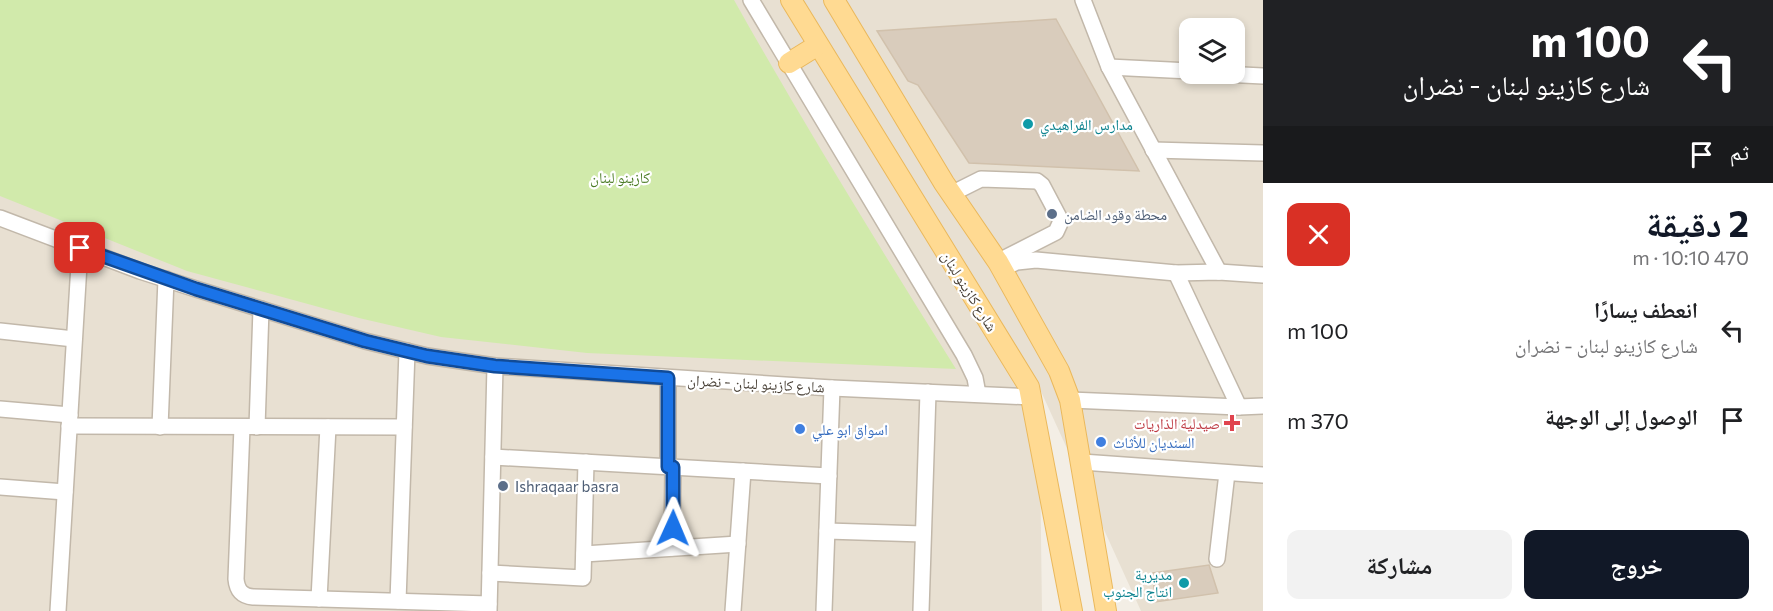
<!DOCTYPE html>
<html lang="ar">
<head>
<meta charset="utf-8">
<style>
  body { margin:0; font-family:Commissioner,"Noto Naskh Arabic",sans-serif; background:#f2f2f2; color:#202124; direction:rtl; height:100vh; display:flex; flex-direction:column; font-size:22px; white-space:nowrap }
  * { box-sizing:border-box; margin:0 }
  p { font-size:20px; color:#757577 }
  .icon { flex:none; width:33px; height:33px; fill:none; stroke:currentColor; stroke-width:2; stroke-linecap:round; stroke-linejoin:round }
  .map { position:relative; flex:1; overflow:hidden; direction:ltr }
  .panel { display:flex; flex-direction:column; background:#fff; width:510px }
  .panel>* { flex:none }
  .banner { background:#202124; color:#fff; overflow:hidden }
  .tools { position:absolute; left:1179px; top:18px; display:grid; gap:12px }
  .tools a { display:grid; place-items:center; width:66px; height:66px; border-radius:12px; background:#fff; box-shadow:0 3px 9px #0003; font-size:30px }
  .pin { position:absolute; display:grid; place-items:center; width:51px; height:51px; color:#fff; margin:-26px; border-radius:12px; box-shadow:0 3px 9px #0006 }
  .me { position:absolute; width:66px; margin:-33px; rotate:1deg; stroke-linejoin:round; filter:drop-shadow(0 0 4px #0008) }
  .turn { display:flex; align-items:center; gap:21px; height:126px; padding:0 24px; font-size:27px }
  .turn .icon { width:78px; height:78px; stroke-width:2.5 }
  .turn b { display:block; font-size:42px; line-height:51px }
  .then { display:flex; align-items:center; height:57px; padding:0 24px; background:#0003; gap:12px; font-size:22px }
  .round { display:grid; place-items:center; flex:none; width:63px; height:63px; border-radius:12px; background:#f2f2f2 }
  .headline { display:flex; align-items:center; justify-content:space-between; height:102px; padding:0 24px }
  h1 { font-size:36px; font-weight:700; line-height:45px; color:#111827 }
  .primary-button { display:flex; gap:12px; margin-top:auto; padding:12px 24px }
  .primary-button a { flex:1; height:69px; border-radius:12px; background:#111827; color:#fff; font-size:24px; font-weight:700; line-height:69px; text-align:center }
  .primary-button a+a { background:#f2f2f2; color:#202124 }
  ul { padding:0; list-style:none }
  li { display:flex; align-items:center; gap:18px; height:90px; padding:0 24px }
  li div { flex:1 }
  li b { display:block; font-size:22px }
  li em { font-style:normal }
  main { display:flex; flex:1; min-height:0 }
  .map>svg:first-child { display:block }
  .residential { fill:#e8e0d2; fill-rule:evenodd }
  .green { fill:#d1eaab }
  .building { fill:#d9ccbc; stroke:#d1c1ac; stroke-width:1.5 }
  .lines { fill:none; stroke-linecap:round; stroke-linejoin:round }
  .minor-casing { stroke:#c2b8aa; stroke-width:18 }
  .major-casing { stroke:#eab85c; stroke-width:22 }
  .minor { stroke:#fff; stroke-width:15 }
  .major { stroke:#ffda92; stroke-width:20 }
  .route-casing { stroke:#114b97; stroke-width:15 }
  .route { stroke:#1a73e8; stroke-width:10 }
  .culture-dot { fill:#0f9aa8; stroke:#fff; stroke-width:2 }
  .service-dot { fill:#5c6f8a; stroke:#fff; stroke-width:2 }
  .health-dot { fill:#e0444e; stroke:#fff; stroke-width:2 }
  .shop-dot { fill:#3f7fe0; stroke:#fff; stroke-width:2 }
  .labels { text-anchor:middle; dominant-baseline:central; stroke-width:4.5; stroke-linejoin:round; paint-order:stroke }
  .culture-label { font-size:15px; fill:#0d838f; stroke:#fff; text-anchor:start }
  .park-label { font-size:15px; fill:#4a7b24; stroke:#fff }
  .service-label { font-size:15px; fill:#4e5e75; stroke:#fff; text-anchor:start }
  .street-label { font-size:15px; fill:#463e34; stroke:#fff }
  .health-label { font-size:15px; fill:#be3a42; stroke:#fff; text-anchor:end }
  .shop-label { font-size:15px; fill:#366cbe; stroke:#fff; text-anchor:start }
</style>
</head>
<body>
<main>
<section class="panel">
<div class="banner">
<div class="turn"><svg class="icon" aria-label="left" viewBox="0 0 24 24"><path d="M17 20v-9H6M10 6l-5 5 5 5"/></svg><div><b>100 m</b>شارع كازينو لبنان - نضران</div></div>
<div class="then">ثم<svg class="icon" aria-label="arrive" viewBox="0 0 24 24"><path d="M6 21V4h12l-3 4 3 4H6"/></svg></div>
</div>
<div class="headline"><div><h1>2 دقيقة</h1><p>470 m · 10:10</p></div><a class="round" style="background:#d93025;color:#fff"><svg class="icon" aria-label="close" viewBox="0 0 24 24"><path d="M6 6l12 12M18 6L6 18"/></svg></a></div>
<ul>
<li><svg class="icon" aria-label="left" viewBox="0 0 24 24"><path d="M17 20v-9H6M10 6l-5 5 5 5"/></svg><div><b>انعطف يسارًا</b><p>شارع كازينو لبنان - نضران</p></div><em>100 m</em></li>
<li><svg class="icon" aria-label="arrive" viewBox="0 0 24 24"><path d="M6 21V4h12l-3 4 3 4H6"/></svg><div><b>الوصول إلى الوجهة</b></div><em>370 m</em></li>
</ul>
<div class="primary-button"><a>خروج</a><a>مشاركة</a></div>
</section>
<div class="map">
<svg width="1263" height="611" viewBox="0 0 1263 611">
  <rect width="100%" height="100%" fill="#f3eee5"/>
  <path class="residential" d="M 0,0 L 1263,0 L 1263,611 L 1141,611 L 1039,387 L 1042,611 L 0,611 ZM 1190,28 L 1234,28 L 1234,74 L 1190,74 Z"/>
  <path class="green" d="M 0,0 L 734,0 C 804,125 880,248 956,369 L 587,353 L 441,337 L 359,318 L 187,271 L 0,196 Z"/>
  <g class="building">
    <path d="M 1056,19 L 1139,171 L 969,163 L 918,85 L 908,81 L 877,31 Z"/>
    <path d="M 1209,565 L 1218,593 L 1155,602 L 1153,573 Z"/>
  </g>
  <g class="lines">
    <defs>
      <g id="minor">
        <path d="M 751,0 L 964,355 L 975,378 L 978,394"/>
        <path d="M 1083,0 L 1109,67 L 1219,272"/>
        <path d="M 1109,67 L 1190,71"/>
        <path d="M 1223,74 L 1263,76"/>
        <path d="M 1153,150 L 1263,153"/>
        <path d="M 951,194 L 981,179 L 1037,181 L 1042,185 L 1061,221 L 1056,232 L 1003,259"/>
        <path d="M 0,218 L 140,271 L 196,289 L 365,341 L 427,356 L 495,366 L 832,388 L 1032,397"/>
        <path d="M 1001,269 L 1017,262 L 1036,260 L 1176,273 L 1219,272 L 1263,275"/>
        <path d="M 1176,273 L 1239,407"/>
        <path d="M 0,331 L 74,339"/>
        <path d="M 668,378 L 668,467"/>
        <path d="M 1070,400 L 1239,407 L 1263,406"/>
        <path d="M 0,409 L 70,415"/>
        <path d="M 69,426 L 404,427"/>
        <path d="M 160,427 L 166,279"/>
        <path d="M 242,427 L 236,579 C 237,590 242,596 253,597 L 489,604"/>
        <path d="M 257,427 L 261,309"/>
        <path d="M 493,457 L 829,476"/>
        <path d="M 1082,462 L 1263,475"/>
        <path d="M 0,487 L 65,492"/>
        <path d="M 827,531 L 923,534"/>
        <path d="M 672,548 L 673,467"/>
        <path d="M 584,554 L 738,544"/>
        <path d="M 1217,559 L 1227,473"/>
        <path d="M 490,573 L 583,578 L 586,462"/>
        <path d="M 319,599 L 328,427"/>
        <path d="M 398,601 L 407,351"/>
        <path d="M 58,611 L 80,248"/>
        <path d="M 489,611 L 495,366"/>
        <path d="M 733,611 L 743,471"/>
        <path d="M 824,611 L 832,388"/>
        <path d="M 921,611 L 928,392"/>
      </g>
      <g id="major">
        <path d="M 791,0 L 1029,387 L 1072,611"/>
        <path d="M 834,0 L 944,183 L 998,262 L 1059,371 L 1070,400 L 1106,611"/>
        <path d="M 789,63 L 818,45"/>
      </g>
    </defs>
    <use href="#minor" class="minor-casing"/>
    <use href="#major" class="major-casing"/>
    <use href="#minor" class="minor"/>
    <use href="#major" class="major"/>
  </g>
  <g class="lines">
    <defs>
      <path id="route" d="M 80,248 L 196,289 L 365,341 L 427,356 L 495,366 L 668,378 L 668,467 L 673,467 L 673,528"/>
    </defs>
    <use href="#route" class="route-casing"/>
    <use href="#route" class="route"/>
  </g>
  <g class="culture-dot">
    <circle cx="1028" cy="124" r="6"/>
    <circle cx="1184" cy="583" r="6"/>
  </g>
  <g class="service-dot">
    <circle cx="1052" cy="214" r="6"/>
    <circle cx="503" cy="486" r="6"/>
  </g>
  <path class="health-dot" d="M1229 414h6v6h6v6h-6v6h-6v-6h-6v-6h6z"/>
  <g class="shop-dot">
    <circle cx="800" cy="429" r="6"/>
    <circle cx="1101" cy="442" r="6"/>
  </g>
  <g class="labels">
    <g class="culture-label">
      <text x="1040" y="124">مدارس الفراهيدي</text>
      <text x="1172" y="574" text-anchor="end">مديرية<tspan x="1172" dy="17">انتاج الجنوب</tspan></text>
    </g>
    <g class="park-label">
      <text x="620" y="177">كازينو لبنان</text>
    </g>
    <g class="service-label">
      <text x="1064" y="214">محطة وقود الضامن</text>
      <text x="515" y="486">Ishraqaar basra</text>
    </g>
    <g class="street-label">
      <text transform="translate(970 291) rotate(58)">شارع كازينو لبنان</text>
      <text transform="translate(756 383) rotate(3)">شارع كازينو لبنان - نضران</text>
    </g>
    <g class="health-label">
      <text x="1220" y="423">صيدلية الذاريات</text>
    </g>
    <g class="shop-label">
      <text x="812" y="429">اسواق ابو علي</text>
      <text x="1113" y="442">السنديان للأثاث</text>
    </g>
  </g>
</svg>
<div class="tools">
<a><svg class="icon" aria-label="layers" viewBox="0 0 24 24"><path d="M12 4l9 5-9 5-9-5zM3 14l9 5 9-5"/></svg></a>
</div>
<div class="pin" style="left:80px;top:248px;background:#d93025"><svg class="icon" aria-label="arrive" viewBox="0 0 24 24"><path d="M6 21V4h12l-3 4 3 4H6"/></svg></div>
<svg class="me" style="left:673px;top:528px" viewBox="-20 -20 40 40"><path d="M0-17L14 15 0 8-14 15z" fill="#1a73e8" stroke="#fff" stroke-width="4"/></svg>
</div>
</main>
</body>
</html>
